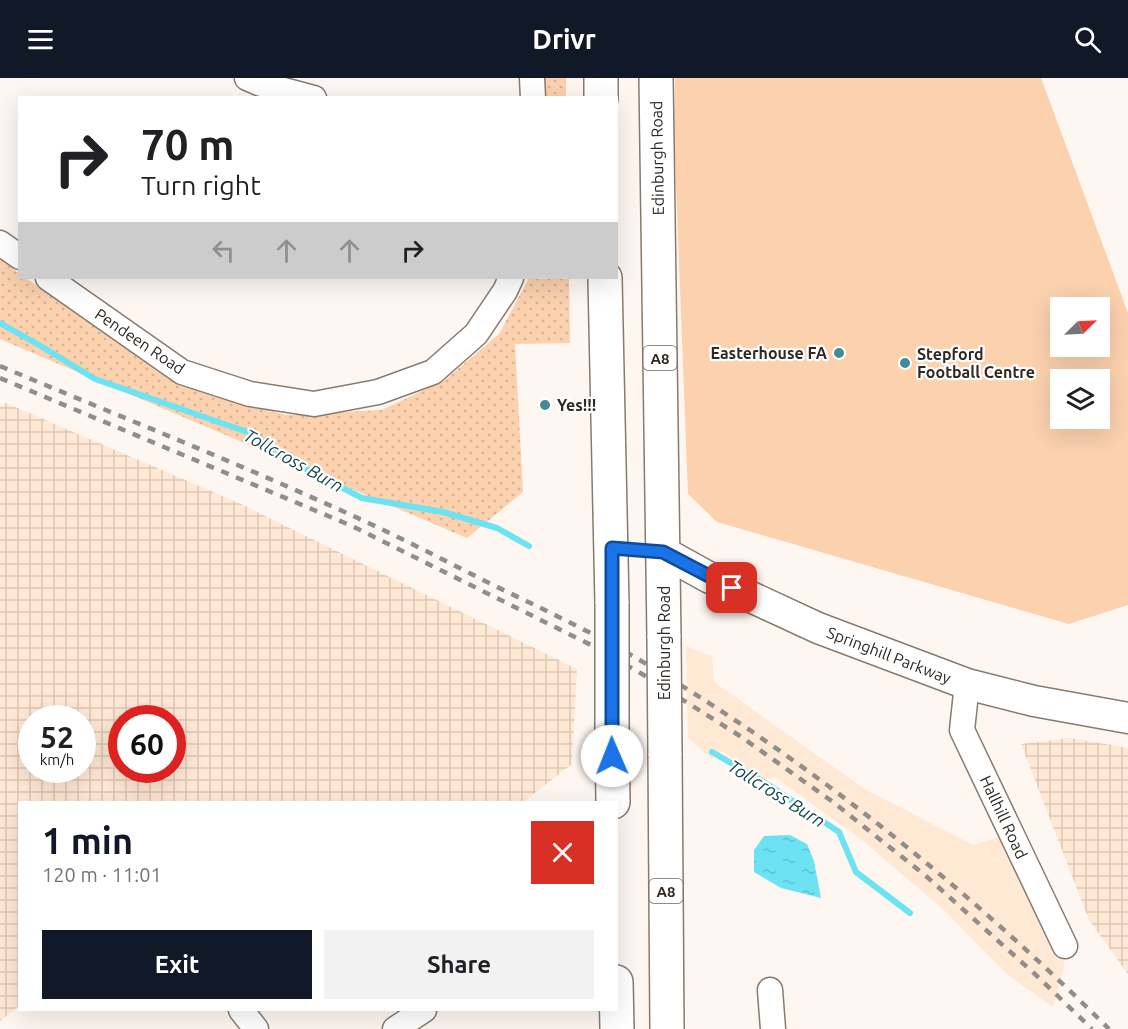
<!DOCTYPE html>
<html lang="en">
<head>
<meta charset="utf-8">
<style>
  body { margin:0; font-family:Ubuntu,sans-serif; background:#f2f2f2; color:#202124; height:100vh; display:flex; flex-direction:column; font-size:22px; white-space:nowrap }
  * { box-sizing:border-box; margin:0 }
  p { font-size:20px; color:#757577 }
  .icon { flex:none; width:33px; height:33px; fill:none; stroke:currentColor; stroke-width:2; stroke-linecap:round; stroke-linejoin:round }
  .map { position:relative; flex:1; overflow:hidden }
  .side { position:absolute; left:18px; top:723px; width:600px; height:210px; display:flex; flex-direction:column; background:#fff; border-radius:0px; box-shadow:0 6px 24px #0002 }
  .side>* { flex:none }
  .banner { position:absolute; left:18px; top:18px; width:600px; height:183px; border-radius:0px; box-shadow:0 6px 24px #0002; background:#fff; color:#202124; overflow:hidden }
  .needle { width:39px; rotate:66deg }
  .controls { position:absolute; left:1050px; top:219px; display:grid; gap:12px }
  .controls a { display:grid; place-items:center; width:60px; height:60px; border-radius:0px; background:#fff; box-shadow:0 6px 24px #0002; font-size:30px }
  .speed { position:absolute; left:18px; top:627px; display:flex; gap:12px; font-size:30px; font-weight:700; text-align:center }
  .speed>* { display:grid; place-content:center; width:78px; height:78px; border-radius:50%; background:#fff; box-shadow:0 6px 24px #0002; line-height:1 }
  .speed small { font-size:15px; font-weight:400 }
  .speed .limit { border:9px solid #d22; background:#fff; color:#111 }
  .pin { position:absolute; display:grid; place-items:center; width:51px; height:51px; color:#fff; margin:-26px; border-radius:12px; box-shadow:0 3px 9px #0006 }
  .me { position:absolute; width:66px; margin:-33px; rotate:359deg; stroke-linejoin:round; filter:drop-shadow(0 0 4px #0008) }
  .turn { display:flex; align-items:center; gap:21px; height:126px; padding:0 24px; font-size:27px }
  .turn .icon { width:78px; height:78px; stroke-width:2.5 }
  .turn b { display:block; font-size:42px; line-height:51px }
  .lanes { display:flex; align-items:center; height:57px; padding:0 24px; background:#0003; justify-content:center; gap:30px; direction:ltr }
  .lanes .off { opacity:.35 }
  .round { display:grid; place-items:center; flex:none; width:63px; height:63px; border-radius:0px; background:#f2f2f2 }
  .head { display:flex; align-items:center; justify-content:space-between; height:102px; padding:0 24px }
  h1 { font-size:36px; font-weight:700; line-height:45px; color:#111827 }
  .action { display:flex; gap:12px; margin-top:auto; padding:12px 24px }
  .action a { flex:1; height:69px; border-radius:0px; background:#111827; color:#fff; font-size:24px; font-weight:700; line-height:69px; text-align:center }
  .action a+a { background:#f2f2f2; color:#202124 }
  header { display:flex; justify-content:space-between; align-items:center; height:78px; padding:0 24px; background:#111827; color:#fff; font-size:27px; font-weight:700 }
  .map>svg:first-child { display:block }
  .built { fill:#ffe8d4 }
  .industrial { fill:url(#industrial-grid); fill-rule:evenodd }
  .grass { fill:url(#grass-dots) }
  .garden { fill:#fbd1ae; fill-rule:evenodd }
  .water { fill:url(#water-ripples) }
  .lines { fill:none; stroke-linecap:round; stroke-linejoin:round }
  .stream { stroke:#6ce2f3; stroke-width:6 }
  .minor-casing { stroke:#897a6d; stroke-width:27 }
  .tertiary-casing { stroke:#897a6d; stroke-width:33 }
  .primary-casing { stroke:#897a6d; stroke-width:36 }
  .minor { stroke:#fff; stroke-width:24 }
  .tertiary { stroke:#fff; stroke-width:30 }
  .primary { stroke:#fff; stroke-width:33 }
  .rail { stroke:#938c87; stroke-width:4.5; stroke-dasharray:8 8; stroke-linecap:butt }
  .primary-bridge-casing { stroke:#897a6d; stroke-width:36; stroke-linecap:butt }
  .primary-bridge { stroke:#fff; stroke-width:33 }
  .route-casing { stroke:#114b97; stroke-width:15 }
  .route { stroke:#1a73e8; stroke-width:10 }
  .poi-dot { fill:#458b95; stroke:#fff; stroke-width:2 }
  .labels { text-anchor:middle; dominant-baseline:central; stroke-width:4.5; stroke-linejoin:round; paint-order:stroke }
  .shield { fill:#fff; stroke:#6d6865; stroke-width:1.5 }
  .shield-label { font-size:15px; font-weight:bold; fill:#2f2823 }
  .street-label { font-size:16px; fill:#2f2823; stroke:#fff }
  .poi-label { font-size:16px; font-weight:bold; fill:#2f2823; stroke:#fff; text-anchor:start }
  .water-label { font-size:18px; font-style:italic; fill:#10464d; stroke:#fff }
</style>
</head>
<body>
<header><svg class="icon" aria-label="menu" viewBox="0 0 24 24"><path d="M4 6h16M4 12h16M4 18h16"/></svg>Drivr<svg class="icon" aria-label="search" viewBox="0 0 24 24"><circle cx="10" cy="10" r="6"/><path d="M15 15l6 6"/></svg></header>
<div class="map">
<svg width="1128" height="951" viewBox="0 0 1128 951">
  <defs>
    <pattern id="industrial-grid" width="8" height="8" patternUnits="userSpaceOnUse" patternTransform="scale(1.5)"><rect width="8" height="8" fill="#ffe8d4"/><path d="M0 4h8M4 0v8" fill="none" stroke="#dbc7b6"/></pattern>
    <pattern id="grass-dots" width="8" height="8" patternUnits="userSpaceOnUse" patternTransform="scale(1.5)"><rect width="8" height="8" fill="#fbd1ae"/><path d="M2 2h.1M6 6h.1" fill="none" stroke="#d7b395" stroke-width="1.8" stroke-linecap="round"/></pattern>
    <pattern id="water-ripples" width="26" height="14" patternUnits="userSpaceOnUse" patternTransform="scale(1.5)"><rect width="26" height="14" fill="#6ce2f3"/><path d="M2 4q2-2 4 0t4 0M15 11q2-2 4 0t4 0" fill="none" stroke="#5ec2d0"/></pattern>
  </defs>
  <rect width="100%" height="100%" fill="#fef7f1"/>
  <path class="built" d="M 686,568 L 712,578 L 714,604 L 863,710 L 973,767 L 1003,758 L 1063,868 L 1064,889 L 1053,929 L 1009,898 L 943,831 L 863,763 L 775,699 L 764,703 L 722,673 L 712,681 L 688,660 Z"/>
  <g class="industrial">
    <path d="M 6,325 L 241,426 L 577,591 L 572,686 L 523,724 L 20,724 L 19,928 L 0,943 L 0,329 ZM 32,640 L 82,640 L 82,692 L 32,692 ZM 122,640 L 172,640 L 172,692 L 122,692 Z"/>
    <path d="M 1070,660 L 1128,670 L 1128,896 L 1089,842 L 1021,666 Z"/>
  </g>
  <g class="grass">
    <path d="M 543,0 L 566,0 L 566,19 L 543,20 Z"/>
    <path d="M 0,181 L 19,195 L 20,200 L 26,200 L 174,305 L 286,337 L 382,332 L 445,302 L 499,256 L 529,200 L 569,200 L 570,265 L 515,266 L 523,414 L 467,460 L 0,261 Z"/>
  </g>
  <path class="garden" d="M 675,0 L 1041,0 L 1128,235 L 1128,527 L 1069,546 L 717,444 L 688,416 L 674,55 ZM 1060,230 L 1100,230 L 1100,268 L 1060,268 ZM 1060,302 L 1100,302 L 1100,340 L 1060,340 Z"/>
  <path class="water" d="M 790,757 L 807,766 L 814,783 L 821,820 L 781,810 L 754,794 L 754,772 L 764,758 Z"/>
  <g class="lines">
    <g class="stream">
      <path d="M 0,245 L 39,267 L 95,301 L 250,355 L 289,382 L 362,420 L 443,434 L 497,450 L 529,468"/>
      <path d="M 712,674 L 767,706 L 839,754 L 856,794 L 910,835"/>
    </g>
    <defs>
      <g id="minor">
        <path d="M 247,0 L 261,6 L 314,20"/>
        <path d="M 532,0 L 533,20"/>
        <path d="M 0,165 L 20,179"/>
        <path d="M 48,200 L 182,294 L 250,316 L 314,326 L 378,314 L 433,294 L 476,256 L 505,213 L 511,200"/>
        <path d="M 967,606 L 962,652 L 1065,868"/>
        <path d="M 770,912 L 773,951"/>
        <path d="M 241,932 L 256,951"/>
        <path d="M 395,951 L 424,932"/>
      </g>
      <path id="tertiary" d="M 663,474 L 710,500 L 818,550 L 967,606 L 1034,623 L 1128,640"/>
      <g id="primary">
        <path d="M 601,0 L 601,20"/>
        <path d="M 656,0 L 664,560"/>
        <path d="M 605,200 L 612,526"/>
        <path d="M 612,654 L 613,724"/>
        <path d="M 665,675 L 667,951"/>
        <path d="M 616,904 L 617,951"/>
      </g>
    </defs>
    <use href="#minor" class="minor-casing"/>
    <use href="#tertiary" class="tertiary-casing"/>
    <use href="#primary" class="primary-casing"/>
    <use href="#minor" class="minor"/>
    <use href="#tertiary" class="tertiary"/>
    <use href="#primary" class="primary"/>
    <g class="rail">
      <path d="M 0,288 C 121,339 243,387 362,442 C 403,461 444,482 485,503 C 542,531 599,557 653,590 C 820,691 971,814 1109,951"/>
      <path d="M 0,300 L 352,448 L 591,567 L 642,596 L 740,658 L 833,724 L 926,798 L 1036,897 L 1092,951"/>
    </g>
    <defs>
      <g id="primary-bridge">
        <path d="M 664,560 L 665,675"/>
        <path d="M 612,654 L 612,526"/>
      </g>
    </defs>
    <use href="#primary-bridge" class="primary-bridge-casing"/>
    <use href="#primary-bridge" class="primary-bridge"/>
  </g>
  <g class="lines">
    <defs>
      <path id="route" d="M 612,678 L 612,470 L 663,474 L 732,510"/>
    </defs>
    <use href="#route" class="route-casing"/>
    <use href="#route" class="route"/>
  </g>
  <g class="poi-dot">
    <circle cx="839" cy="275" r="6"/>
    <circle cx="905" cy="285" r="6"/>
    <circle cx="545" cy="327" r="6"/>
  </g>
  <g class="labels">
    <g class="shield">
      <rect x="643.5" y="268" width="33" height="24" rx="4.5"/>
      <rect x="649.5" y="801" width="33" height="24" rx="4.5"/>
    </g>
    <g class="shield-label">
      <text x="660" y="280">A8</text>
      <text x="666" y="813">A8</text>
    </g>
    <g class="street-label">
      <text transform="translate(657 80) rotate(-91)">Edinburgh Road</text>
      <text transform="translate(140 263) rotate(34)">Pendeen Road</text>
      <text transform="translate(664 565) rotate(-90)">Edinburgh Road</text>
      <text transform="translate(889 577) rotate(21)">Springhill Parkway</text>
      <text transform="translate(1004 739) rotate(65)">Hallhill Road</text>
    </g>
    <g class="poi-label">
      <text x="827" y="275" text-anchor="end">Easterhouse FA</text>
      <text x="917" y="276">Stepford<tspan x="917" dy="18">Football Centre</tspan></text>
      <text x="557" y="327">Yes!!!</text>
    </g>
    <g class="water-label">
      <text transform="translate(294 382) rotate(29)">Tollcross Burn</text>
      <text transform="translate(777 715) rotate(32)">Tollcross Burn</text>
    </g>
  </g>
</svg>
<div class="controls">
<a><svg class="needle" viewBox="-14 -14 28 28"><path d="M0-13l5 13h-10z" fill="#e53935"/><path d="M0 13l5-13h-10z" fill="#757577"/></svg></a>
<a><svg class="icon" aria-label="layers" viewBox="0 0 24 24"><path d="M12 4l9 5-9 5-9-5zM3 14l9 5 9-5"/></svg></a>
</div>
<div class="speed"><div>52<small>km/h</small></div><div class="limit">60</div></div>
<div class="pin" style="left:732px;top:510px;background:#d93025"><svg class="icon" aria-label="arrive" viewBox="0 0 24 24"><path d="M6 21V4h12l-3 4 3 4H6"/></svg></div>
<svg class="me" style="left:612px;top:678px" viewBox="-20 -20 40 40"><circle r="19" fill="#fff"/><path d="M0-13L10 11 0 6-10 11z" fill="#1a73e8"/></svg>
<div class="banner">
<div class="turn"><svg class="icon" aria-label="right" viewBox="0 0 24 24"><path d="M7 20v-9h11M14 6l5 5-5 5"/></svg><div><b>70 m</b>Turn right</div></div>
<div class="lanes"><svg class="icon off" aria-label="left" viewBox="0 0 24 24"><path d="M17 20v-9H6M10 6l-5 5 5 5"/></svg><svg class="icon off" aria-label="ahead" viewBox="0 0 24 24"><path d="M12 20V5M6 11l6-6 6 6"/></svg><svg class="icon off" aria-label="ahead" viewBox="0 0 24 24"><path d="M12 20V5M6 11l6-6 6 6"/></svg><svg class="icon" aria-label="right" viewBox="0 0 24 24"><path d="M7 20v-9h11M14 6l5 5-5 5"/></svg></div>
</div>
<section class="side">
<div class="head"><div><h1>1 min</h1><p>120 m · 11:01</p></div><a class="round" style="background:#d93025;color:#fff"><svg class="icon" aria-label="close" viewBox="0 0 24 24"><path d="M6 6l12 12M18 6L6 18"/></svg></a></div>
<div class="action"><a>Exit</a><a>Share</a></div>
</section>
</div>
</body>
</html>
